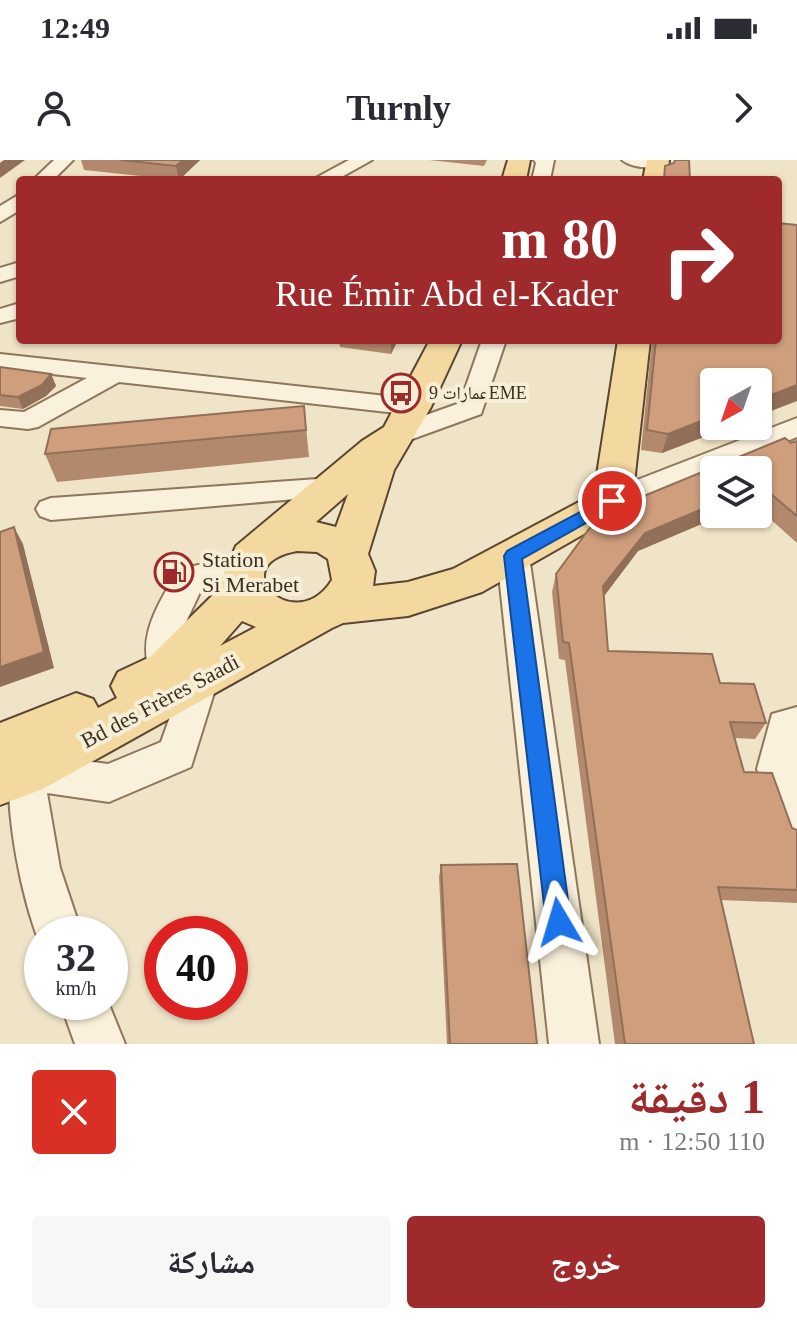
<!DOCTYPE html>
<html lang="ar">
<head>
<meta charset="utf-8">
<style>
  body { margin:0; font-family:"Times New Roman","Noto Naskh Arabic",serif; background:#f7f7f7; color:#2b2b33; direction:rtl; height:100vh; display:flex; flex-direction:column; font-size:30px; white-space:nowrap }
  * { box-sizing:border-box; margin:0 }
  p { font-size:26px; color:#7c7c81 }
  .icon { flex:none; width:44px; height:44px; fill:none; stroke:currentColor; stroke-width:2; stroke-linecap:round; stroke-linejoin:round }
  .map { position:relative; height:884px; overflow:hidden; direction:ltr }
  .panel { display:flex; flex-direction:column; background:#fff; flex:1 }
  .panel>* { flex:none }
  .banner { position:absolute; left:16px; top:16px; width:766px; height:168px; border-radius:8px; box-shadow:0 2px 6px #0004; direction:rtl; background:#9e2a2b; color:#fff; overflow:hidden }
  .needle { width:52px; rotate:220deg }
  .controls { position:absolute; left:700px; top:208px; display:grid; gap:16px }
  .controls a { display:grid; place-items:center; width:72px; height:72px; border-radius:8px; background:#fff; box-shadow:0 2px 6px #0004; font-size:40px }
  .speed { position:absolute; left:24px; top:756px; display:flex; gap:16px; font-size:40px; font-weight:700; text-align:center }
  .speed>* { display:grid; place-content:center; width:104px; height:104px; border-radius:50%; background:#fff; box-shadow:0 2px 6px #0004; line-height:1 }
  .speed small { font-size:20px; font-weight:400 }
  .speed .limit { border:12px solid #d22; background:#fff; color:#111 }
  .pin { position:absolute; display:grid; place-items:center; width:68px; height:68px; color:#fff; margin:-34px; border:4px solid #fff; border-radius:50%; box-shadow:0 2px 8px #0007 }
  .me { position:absolute; width:88px; margin:-44px; rotate:353deg; stroke-linejoin:round; filter:drop-shadow(0 0 6px #0008) }
  .turn { display:flex; align-items:center; gap:28px; height:168px; padding:0 32px; font-size:36px }
  .turn .icon { width:104px; height:104px; stroke-width:2.5 }
  .turn b { display:block; font-size:56px; line-height:68px }
  .round { display:grid; place-items:center; flex:none; width:84px; height:84px; border-radius:8px; background:#f7f7f7 }
  .headline { display:flex; align-items:center; justify-content:space-between; height:136px; padding:0 32px }
  h1 { font-size:48px; font-weight:700; line-height:60px; color:#9e2a2b }
  .action { display:flex; gap:16px; margin-top:auto; padding:16px 32px }
  .action a { flex:1; height:92px; border-radius:8px; background:#9e2a2b; color:#fff; font-size:32px; font-weight:700; line-height:92px; text-align:center }
  .action a+a { background:#f7f7f7; color:#2b2b33 }
  .status { display:flex; justify-content:space-between; align-items:center; height:56px; padding:0 40px; background:#fff; direction:ltr }
  .status svg { height:22px; fill:currentColor }
  header { display:flex; justify-content:space-between; align-items:center; height:104px; padding:0 32px; background:#fff; font-size:36px; font-weight:700 }
  .map>svg:first-child { display:block }
  .lines { fill:none; stroke-linecap:round; stroke-linejoin:round }
  .minor-casing { stroke:#8d765c; stroke-width:4 }
  .major-casing { stroke:#5b4430; stroke-width:4 }
  .minor { fill:#faf1dc; fill-rule:evenodd }
  .major { fill:#f3d9a0; fill-rule:evenodd }
  .wall { fill:#b2896c }
  .shaded-wall { fill:#916f58 }
  .building { fill:#cf9f7d; stroke:#916f58; stroke-width:2 }
  .route { fill:#1a73e8; stroke:#114b97; stroke-width:2 }
  .labels { text-anchor:middle; dominant-baseline:central; stroke-width:8; stroke-linejoin:round; paint-order:stroke }
  .far-poi-label { font-size:18px; fill:#3d2e20; stroke:#f7eed8; text-anchor:start }
  .poi-label { font-size:22px; fill:#3d2e20; stroke:#f7eed8; text-anchor:start }
  .street-label { font-size:22px; fill:#3d2e20; stroke:#f7eed8 }
</style>
</head>
<body>
<div class="status"><b>12:49</b><svg viewBox="0 0 49 12"><path d="M0 12V9h3v3zM5 12V6h3v6zM10 12V3h3v9zM15 12V0h3v12zM26 1h20v11H26zM47 4h2v5h-2z"/></svg></div>
<header><svg class="icon" aria-label="forward" viewBox="0 0 24 24"><path d="M9 5l7 7-7 7"/></svg>Turnly<svg class="icon" aria-label="person" viewBox="0 0 24 24"><circle cx="12" cy="8" r="4"/><path d="M4 21q1-7 8-7t8 7"/></svg></header>
<div class="map">
<svg width="797" height="884" viewBox="0 0 797 884">
  <rect width="100%" height="100%" fill="#f0e4c8"/>
  <g class="lines">
    <defs>
      <g id="minor">
        <path d="M 54,0 L 73,0 L 53,20 L 33,20 Z"/>
        <path d="M 349,0 L 372,0 L 336,20 L 312,20 Z"/>
        <path d="M 534,0 L 554,0 L 550,20 L 532,20 L 536,3 Z"/>
        <path d="M 622,0 L 665,0 L 667,2 C 657,11 632,8 622,0 Z"/>
        <path d="M 20,34 L 20,50 L 0,62 L 0,46 Z"/>
        <path d="M 20,102 L 20,116 L 0,122 L 0,108 Z"/>
        <path d="M 20,143 L 20,158 L 0,163 L 0,149 Z"/>
        <path d="M 482,180 L 506,180 L 481,254 L 404,282 L 394,285 L 384,282 L 380,276 L 384,270 L 460,243 Z"/>
        <path d="M 0,194 L 414,239 L 423,241 L 427,247 L 423,253 L 414,255 L 119,222 L 38,267 L 28,269 L 0,266 L 0,250 L 24,252 L 87,218 L 9,209 L 0,212 Z"/>
        <path d="M 797,258 L 797,277 L 623,348 L 612,351 L 601,348 L 597,341 L 601,334 Z"/>
        <path d="M 332,318 L 343,321 L 347,328 L 343,335 L 51,360 L 40,356 L 36,349 L 40,342 L 51,338 Z"/>
        <path d="M 513,384 L 524,388 L 529,396 L 599,884 L 549,884 L 497,396 L 502,388 Z"/>
        <path d="M 244,396 L 256,399 L 260,408 L 256,417 L 202,428 L 180,475 L 185,511 L 180,522 L 167,526 L 154,522 C 133,480 158,446 178,409 Z"/>
        <path d="M 200,505 L 213,509 L 218,520 L 191,607 L 109,642 L 47,633 L 60,708 L 82,774 L 42,774 L 42,789 C 20,736 0,634 13,581 L 27,575 L 41,581 L 47,596 L 108,604 L 161,582 L 187,509 Z"/>
        <path d="M 797,547 L 797,687 L 782,681 L 757,609 L 772,554 Z"/>
        <path d="M 60,842 L 108,842 L 125,884 L 75,884 Z"/>
      </g>
      <g id="major">
        <path d="M 508,0 L 530,0 L 526,20 L 502,20 Z"/>
        <path d="M 647,0 L 669,0 L 667,20 L 643,20 Z"/>
        <path d="M 430,180 L 462,180 L 431,247 L 394,310 L 368,394 L 375,411 L 373,426 L 408,422 L 453,409 L 594,334 L 618,180 L 650,180 L 632,341 L 626,350 L 482,432 L 408,456 L 343,463 L 332,468 L 43,629 L 0,645 L 0,563 L 76,533 L 93,539 L 98,548 L 117,538 L 111,526 L 118,512 L 150,497 L 222,426 L 221,420 L 236,386 L 362,281 L 384,267 ZM 348,334 L 336,367 L 316,362 ZM 297,391 L 317,392 L 328,399 L 332,420 C 295,479 221,405 297,391 ZM 242,461 L 256,467 L 220,486 Z"/>
      </g>
    </defs>
    <use href="#minor" class="minor-casing"/>
    <use href="#major" class="major-casing"/>
    <use href="#minor" class="minor"/>
    <use href="#major" class="major"/>
  </g>
  <g class="wall">
    <path d="M 81,0 L 200,0 L 179,20 L 84,10 Z"/>
    <path d="M 429,0 L 487,0 L 484,6 Z"/>
    <path d="M 339,180 L 398,180 L 391,194 L 340,187 Z"/>
    <path d="M 652,180 L 778,180 L 714,266 L 732,266 L 662,293 L 641,290 Z"/>
    <path d="M 0,207 L 51,214 L 56,226 L 46,236 L 23,249 L 0,246 Z"/>
    <path d="M 304,246 L 309,297 L 57,322 L 45,294 Z"/>
    <path d="M 797,281 L 797,383 L 758,348 L 758,310 L 714,354 L 725,354 L 638,391 L 604,436 L 608,491 L 720,523 L 766,563 L 755,579 L 735,578 L 744,612 L 792,668 L 797,670 L 797,743 L 721,740 L 754,884 L 615,884 L 565,500 L 559,499 L 552,432 L 556,414 Z"/>
    <path d="M 441,705 L 537,884 L 447,884 L 439,717 Z"/>
  </g>
  <g class="shaded-wall">
    <path d="M 4,0 L 25,0 L 0,18 L 0,3 Z"/>
    <path d="M 183,0 L 200,0 L 179,20 L 176,6 Z"/>
    <path d="M 391,180 L 398,180 L 391,194 Z"/>
    <path d="M 51,214 L 56,226 L 46,236 L 23,249 L 18,237 Z"/>
    <path d="M 797,225 L 797,241 L 758,256 L 758,240 Z"/>
    <path d="M 714,256 L 714,266 L 732,266 L 662,293 L 668,274 Z"/>
    <path d="M 714,344 L 714,354 L 725,354 L 638,391 L 598,444 L 603,426 L 645,373 Z"/>
    <path d="M 14,367 L 23,384 L 54,508 L 0,527 L 0,507 Z"/>
  </g>
  <g class="building">
    <path d="M 121,0 L 183,0 L 176,6 Z"/>
    <path d="M 675,0 L 689,0 L 690,20 L 664,20 L 665,6 L 674,3 Z"/>
    <path d="M 778,63 L 797,65 L 797,225 L 758,240 L 758,222 L 714,222 L 714,256 L 668,274 L 647,270 L 656,180 L 778,180 Z"/>
    <path d="M 0,207 L 51,214 L 42,225 L 18,237 L 0,235 Z"/>
    <path d="M 304,246 L 306,270 L 45,294 L 51,269 Z"/>
    <path d="M 785,278 L 791,283 L 797,281 L 797,356 L 760,325 L 758,326 L 758,310 L 714,310 L 714,344 L 645,373 L 603,426 L 608,491 L 712,494 L 720,523 L 754,524 L 766,563 L 730,562 L 744,612 L 772,613 L 792,668 L 797,670 L 797,730 L 718,727 L 754,884 L 625,884 L 569,483 L 563,482 L 556,414 L 600,354 Z"/>
    <path d="M 14,367 L 44,492 L 0,507 L 0,372 Z"/>
    <path d="M 517,704 L 537,884 L 450,884 L 441,705 Z"/>
  </g>
  <path class="route" d="M 612,335 L 620,341 L 618,345 L 522,399 L 571,762 L 567,771 L 559,774 L 550,771 L 546,762 L 504,396 L 507,391 Z"/>
  <defs>
    <symbol id="bus-ring" viewBox="-11 -11 22 22"><circle r="9.5" fill="#f7eed8" stroke="#9e2a2b" stroke-width="1.5"/><path d="M-5-6H5V4H4V6H2V4H-2V6H-4V4H-5ZM-3.5-4V0h7V-4ZM-3.5 1.2v1.5H-2V1.2ZM2 1.2v1.5H3.5V1.2Z" fill="#9e2a2b"/></symbol>
    <symbol id="fuel-ring" viewBox="-11 -11 22 22"><circle r="9.5" fill="#f7eed8" stroke="#9e2a2b" stroke-width="1.5"/><path d="M-5.5-6h7V0h2V4h1.3V-2.5L3-4.5l.8-.8L6-3V5H2.5V1h-1V6h-7ZM-4.2-4.7v3.2H.2V-4.7Z" fill="#9e2a2b"/></symbol>
  </defs>
  <g fill-rule="evenodd">
    <use href="#bus-ring" x="379" y="211" width="44" height="44"/>
    <use href="#fuel-ring" x="152" y="390" width="44" height="44"/>
  </g>
  <g class="labels">
    <g class="far-poi-label">
      <text x="429" y="233">عمارات 9EME</text>
    </g>
    <g class="poi-label">
      <text x="202" y="399">Station<tspan x="202" dy="25">Si Merabet</tspan></text>
    </g>
    <g class="street-label">
      <text transform="translate(160 541) rotate(-28)">Bd des Frères Saadi</text>
    </g>
  </g>
</svg>
<div class="controls">
<a><svg class="needle" viewBox="-14 -14 28 28"><path d="M0-13l5 13h-10z" fill="#e53935"/><path d="M0 13l5-13h-10z" fill="#7c7c81"/></svg></a>
<a><svg class="icon" aria-label="layers" viewBox="0 0 24 24"><path d="M12 4l9 5-9 5-9-5zM3 14l9 5 9-5"/></svg></a>
</div>
<div class="speed"><div>32<small>km/h</small></div><div class="limit">40</div></div>
<div class="pin" style="left:612px;top:341px;background:#d93025"><svg class="icon" aria-label="arrive" viewBox="0 0 24 24"><path d="M6 21V4h12l-3 4 3 4H6"/></svg></div>
<svg class="me" style="left:559px;top:762px" viewBox="-20 -20 40 40"><path d="M0-17L14 15 0 8-14 15z" fill="#1a73e8" stroke="#fff" stroke-width="4"/></svg>
<div class="banner">
<div class="turn"><svg class="icon" aria-label="right" viewBox="0 0 24 24"><path d="M7 20v-9h11M14 6l5 5-5 5"/></svg><div><b>80 m</b>Rue Émir Abd el-Kader</div></div>
</div>
</div>
<section class="panel">
<div class="headline"><div><h1>1 دقيقة</h1><p>110 m · 12:50</p></div><a class="round" style="background:#d93025;color:#fff"><svg class="icon" aria-label="close" viewBox="0 0 24 24"><path d="M6 6l12 12M18 6L6 18"/></svg></a></div>
<div class="action"><a>خروج</a><a>مشاركة</a></div>
</section>
</body>
</html>
